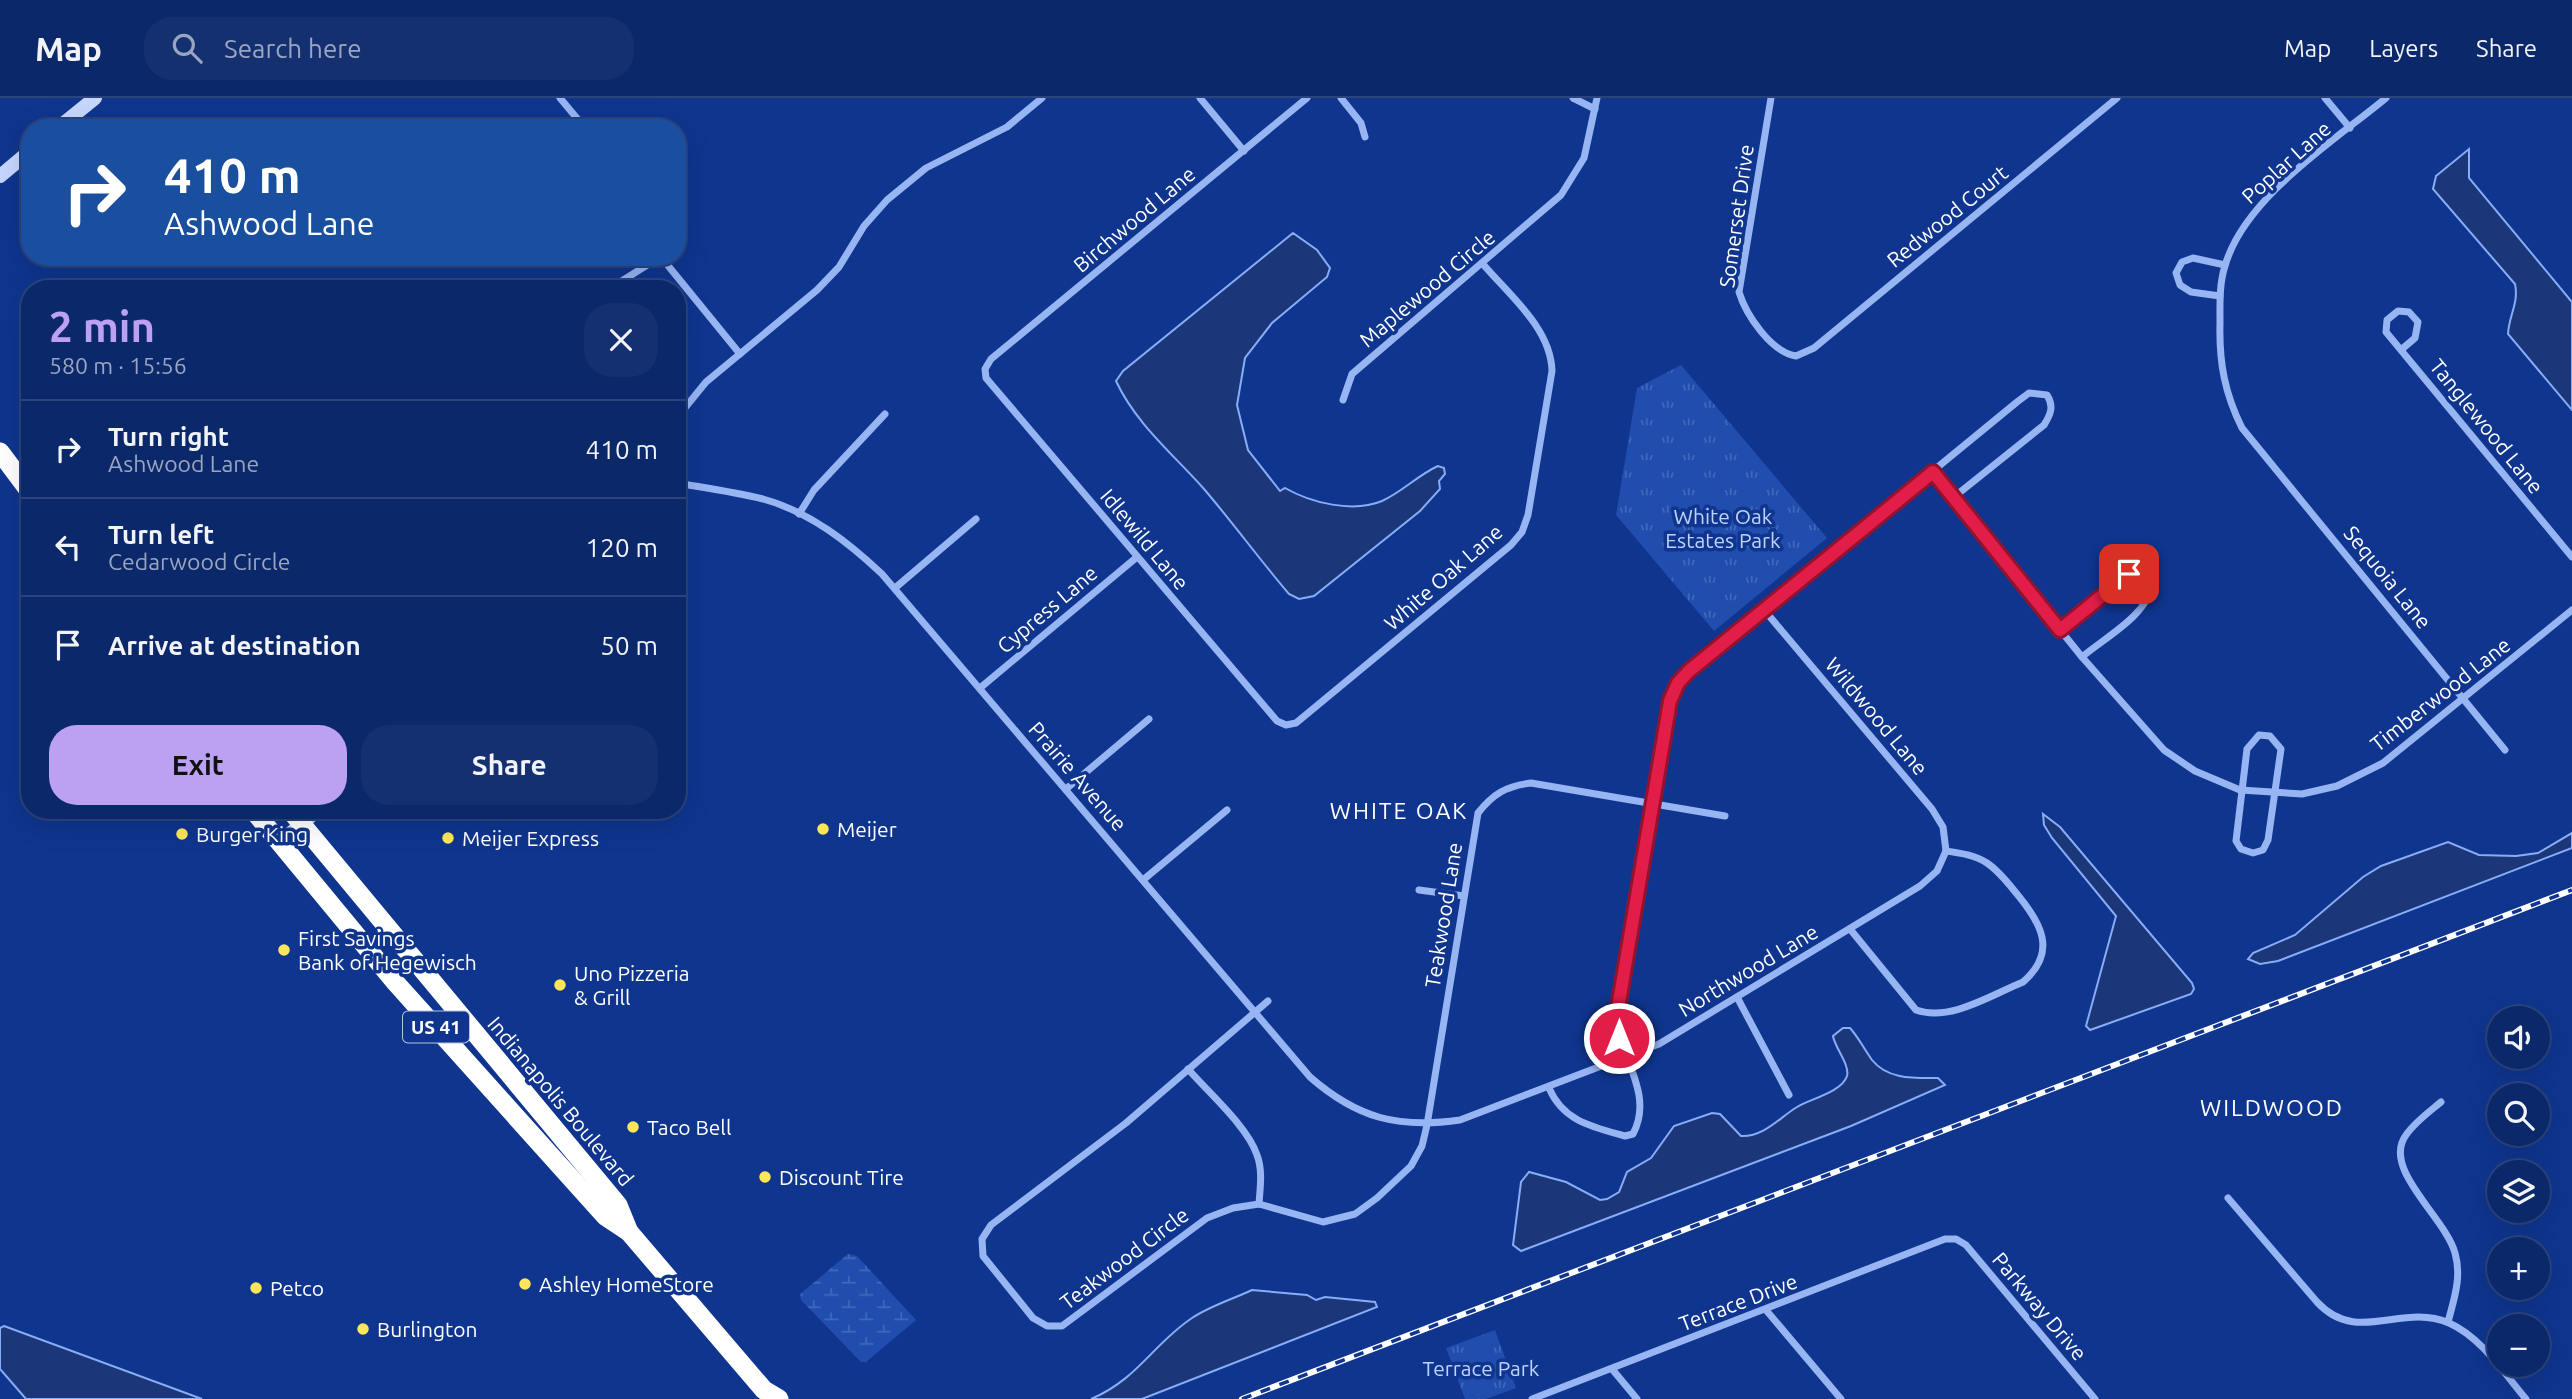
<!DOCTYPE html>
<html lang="en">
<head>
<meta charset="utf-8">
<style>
  body { margin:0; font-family:Ubuntu,sans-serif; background:#143070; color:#f1f3f6; height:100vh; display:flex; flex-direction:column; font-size:26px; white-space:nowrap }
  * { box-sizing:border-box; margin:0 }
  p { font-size:23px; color:#9aa6c1 }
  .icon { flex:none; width:38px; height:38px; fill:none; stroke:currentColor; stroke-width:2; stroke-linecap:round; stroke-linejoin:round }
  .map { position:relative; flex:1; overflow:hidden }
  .side { position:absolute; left:21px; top:182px; width:665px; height:539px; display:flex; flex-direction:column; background:#0b286a; border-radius:28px; box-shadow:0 7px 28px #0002,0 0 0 2px #2b447e }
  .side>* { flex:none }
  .guide { position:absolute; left:21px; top:21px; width:665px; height:147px; border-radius:28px; box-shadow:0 7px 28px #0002,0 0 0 2px #2b447e; background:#1a4fa0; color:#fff; overflow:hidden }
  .controls { position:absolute; left:2487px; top:908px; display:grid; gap:14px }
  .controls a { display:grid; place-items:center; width:63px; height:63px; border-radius:50%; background:#0b286a; box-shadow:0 7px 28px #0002,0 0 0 2px #2b447e; font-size:35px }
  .pin { position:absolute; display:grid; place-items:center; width:60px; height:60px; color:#fff; margin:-30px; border-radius:14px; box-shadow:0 4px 10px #0006 }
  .me { position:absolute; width:77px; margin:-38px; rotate:0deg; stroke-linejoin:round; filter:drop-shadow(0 0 5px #0008) }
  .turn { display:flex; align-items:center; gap:24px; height:147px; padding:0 28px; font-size:32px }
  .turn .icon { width:91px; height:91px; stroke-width:2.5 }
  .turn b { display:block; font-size:49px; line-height:60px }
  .round { display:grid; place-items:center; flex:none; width:74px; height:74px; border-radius:28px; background:#143070 }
  .head { display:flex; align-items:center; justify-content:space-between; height:119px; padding:0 28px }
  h1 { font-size:42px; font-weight:600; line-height:52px; color:#bca0f2 }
  .action { display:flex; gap:14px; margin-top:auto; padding:14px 28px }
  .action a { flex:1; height:80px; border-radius:28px; background:#bca0f2; color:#111; font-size:28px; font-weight:600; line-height:80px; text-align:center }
  .action a+a { background:#143070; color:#f1f3f6 }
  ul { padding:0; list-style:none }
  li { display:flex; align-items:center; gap:21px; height:98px; padding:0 28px; border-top:2px solid #2b447e }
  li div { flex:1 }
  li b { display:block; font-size:26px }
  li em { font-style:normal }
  header { display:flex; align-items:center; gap:42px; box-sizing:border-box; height:98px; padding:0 35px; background:#0b286a; border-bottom:2px solid #2b447e }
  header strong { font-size:33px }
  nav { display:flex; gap:38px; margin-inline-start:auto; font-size:24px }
  .search { width:490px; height:63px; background:#143070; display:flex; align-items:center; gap:18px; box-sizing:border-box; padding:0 24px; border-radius:28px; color:#9aa6c1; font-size:26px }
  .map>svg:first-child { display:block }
  .grass { fill:url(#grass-tufts) }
  .wetland { fill:url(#wetland-marsh) }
  .water { fill:#1b377a; stroke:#88adf7; stroke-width:2 }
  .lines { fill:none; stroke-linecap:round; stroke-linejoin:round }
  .street { stroke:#97b4f3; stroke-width:7 }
  .secondary { stroke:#c6d6fd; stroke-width:14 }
  .highway { stroke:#fff; stroke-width:19 }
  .rail-casing { stroke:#fff; stroke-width:6 }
  .rail { stroke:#0f358e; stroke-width:3.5; stroke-dasharray:10; stroke-linecap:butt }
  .route-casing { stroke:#92132f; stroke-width:18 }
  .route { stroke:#e11d48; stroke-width:12 }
  .poi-dot { fill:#ffe659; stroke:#0f358e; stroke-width:2.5 }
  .labels { text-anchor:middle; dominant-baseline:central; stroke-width:7; stroke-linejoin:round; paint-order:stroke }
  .shield { fill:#0f358e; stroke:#b7c2dd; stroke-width:2 }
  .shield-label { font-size:19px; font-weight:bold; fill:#fff }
  .street-label { font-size:21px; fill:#fff; stroke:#0f358e }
  .park-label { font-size:21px; fill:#bed3fe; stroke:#0f358e }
  .poi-label { font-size:21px; fill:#fff; stroke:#0f358e; text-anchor:start }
  .neighbourhood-label { font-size:23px; letter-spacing:2px; fill:#fff; stroke:#0f358e }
</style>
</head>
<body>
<header>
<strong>Map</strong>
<div class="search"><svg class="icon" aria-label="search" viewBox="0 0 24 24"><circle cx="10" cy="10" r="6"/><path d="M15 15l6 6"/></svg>Search here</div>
<nav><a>Map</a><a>Layers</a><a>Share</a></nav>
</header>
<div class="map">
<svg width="2572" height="1301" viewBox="0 0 2572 1301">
  <defs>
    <pattern id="grass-tufts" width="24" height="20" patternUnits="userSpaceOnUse" patternTransform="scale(1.75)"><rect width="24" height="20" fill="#204dae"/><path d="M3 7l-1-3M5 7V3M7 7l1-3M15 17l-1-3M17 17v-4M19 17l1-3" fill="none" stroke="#4168ba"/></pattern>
    <pattern id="wetland-marsh" width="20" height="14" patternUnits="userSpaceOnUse" patternTransform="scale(1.75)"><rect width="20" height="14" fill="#204dae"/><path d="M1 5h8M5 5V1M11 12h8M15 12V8" fill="none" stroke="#4168ba"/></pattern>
  </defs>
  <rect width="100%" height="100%" fill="#0f358e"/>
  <g class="grass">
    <path d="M 1681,267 L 1827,440 L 1714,533 L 1616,417 L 1637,290 Z"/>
    <path d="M 1495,1232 L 1516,1290 L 1486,1301 L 1465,1301 L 1446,1250 Z"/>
  </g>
  <path class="wetland" d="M 848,1156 L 857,1158 L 916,1222 L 866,1264 L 861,1264 L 801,1202 L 800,1196 Z"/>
  <g class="water">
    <path d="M 2469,51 L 2469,80 L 2572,204 L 2572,312 L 2508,236 C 2509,217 2519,205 2515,186 L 2433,91 L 2436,78 Z"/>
    <path d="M 1293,135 L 1317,152 L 1330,170 L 1327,179 L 1272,225 L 1245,260 L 1237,307 L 1248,352 L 1280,393 L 1285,390 C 1311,405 1353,415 1382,403 C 1402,394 1418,377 1438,368 L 1444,370 L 1445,376 L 1439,383 L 1440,391 L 1420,413 L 1314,498 L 1299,501 L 1289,496 C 1260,462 1233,425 1204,391 C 1174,357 1136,326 1116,283 L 1123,273 Z"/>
    <path d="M 2043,716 L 2060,729 L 2192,885 L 2194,891 L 2191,896 L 2090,932 L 2086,928 L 2116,818 L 2052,740 L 2044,727 Z"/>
    <path d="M 2572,735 L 2572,750 L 2278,863 L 2260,866 L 2248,861 L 2253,855 L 2295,837 L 2363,779 L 2381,768 L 2448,744 L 2479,757 L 2516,758 L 2538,755 Z"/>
    <path d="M 1843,930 L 1850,930 C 1859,940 1864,951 1872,962 C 1888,982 1915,980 1938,980 L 1945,987 L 1851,1028 L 1521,1153 L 1513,1147 L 1521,1084 L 1529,1074 L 1566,1084 L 1600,1102 L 1607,1101 L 1619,1094 L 1627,1074 L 1651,1060 L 1674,1028 L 1712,1015 L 1720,1016 L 1741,1038 C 1764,1039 1779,1020 1797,1009 C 1810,1001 1842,994 1847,978 C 1850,967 1835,950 1833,938 Z"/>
    <path d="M 1252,1192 L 1307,1197 L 1316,1202 L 1325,1199 L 1375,1204 L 1377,1209 L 1142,1301 L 1091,1301 C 1138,1281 1153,1246 1192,1220 C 1210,1208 1233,1201 1252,1192 Z"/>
    <path d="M 4,1228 L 202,1301 L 26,1301 L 0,1271 L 0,1230 Z"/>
  </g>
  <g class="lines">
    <g class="street">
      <path d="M 560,0 L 585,30"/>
      <path d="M 1200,0 L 1244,53"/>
      <path d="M 1307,0 L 991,261 L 985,271 L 986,280 L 1277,623 L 1286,627 L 1296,625 L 1511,447 L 1522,434 L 1528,417 L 1552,273 C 1551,230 1509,197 1482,165"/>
      <path d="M 1341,0 L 1361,25 L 1365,39"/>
      <path d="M 1573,0 L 1595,11"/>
      <path d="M 1771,0 L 1739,194 C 1746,217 1771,254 1796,258 L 1814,250 L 2117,0"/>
      <path d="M 2325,0 L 2350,30"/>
      <path d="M 2386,0 C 2334,43 2244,100 2225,168 C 2219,186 2220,207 2220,226 C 2219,265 2225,296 2242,330 L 2505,652"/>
      <path d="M 661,159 L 740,256"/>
      <path d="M 609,191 L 660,159"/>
      <path d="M 2220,198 L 2191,194 L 2180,187 L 2176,175 L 2182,164 L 2193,160 L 2225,167"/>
      <path d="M 2402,251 L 2415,240 L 2418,224 L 2409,214 L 2398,213 L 2387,222 L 2386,234 L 2572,459"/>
      <path d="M 1343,302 L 1352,276 L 1561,97 L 1584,60 L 1597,0"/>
      <path d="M 677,325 L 684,311 L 706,284 L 817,192 L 839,169 L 864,128 L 887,102 L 926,70 L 1007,29 L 1042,0"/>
      <path d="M 1933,374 L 2082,559 L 2164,652 L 2195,673 L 2240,692 L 2302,696 L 2337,688 L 2383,665 L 2572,512"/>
      <path d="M 677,385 C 706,390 735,394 763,401 C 810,414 848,444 882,476 L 1310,979 C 1357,1020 1398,1031 1460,1022 L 1659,946 L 1920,788 L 1937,773 L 1946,753"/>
      <path d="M 799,416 L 814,392 L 885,316"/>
      <path d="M 895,490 L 976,421"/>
      <path d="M 1765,513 L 1932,711 L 1943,729 L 1946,753"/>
      <path d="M 2060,532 L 2129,476 L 2144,478 L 2151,486 C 2150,516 2104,540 2082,559"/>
      <path d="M 980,590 L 1137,459"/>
      <path d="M 2259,637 L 2270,638 L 2281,651 L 2268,742 L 2263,752 L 2253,755 L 2241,751 L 2236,743 L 2247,651 Z"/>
      <path d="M 1066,691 L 1149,621"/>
      <path d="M 1143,782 L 1227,712"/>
      <path d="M 1419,792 L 1464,798"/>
      <path d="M 1850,831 L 1916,912 C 1950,924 1991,897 2023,884 C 2058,854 2041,825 2017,796 C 2008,785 1999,773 1987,765 C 1975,757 1960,755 1946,753"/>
      <path d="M 1737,899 L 1789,997"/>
      <path d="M 1268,903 L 1126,1025 L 991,1127 L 982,1141 L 983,1158 L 1033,1220 L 1047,1228 L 1062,1228 L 1207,1120 L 1233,1110 L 1259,1106 L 1323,1124 L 1355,1116 L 1377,1100 L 1411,1068 L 1422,1048 L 1427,1027 L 1478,715 C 1493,696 1506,688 1531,685 L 1725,718"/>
      <path d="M 1188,971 C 1208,994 1248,1029 1257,1057 C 1263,1073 1260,1090 1259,1106"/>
      <path d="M 1549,990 C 1563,1023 1592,1029 1625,1038 L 1633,1036 C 1654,997 1621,960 1616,922 L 1670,603 L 1678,585 L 1689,573 L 2017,304 L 2029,295 L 2047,297 C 2054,308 2051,316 2044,327 L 1954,399"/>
      <path d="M 2441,1004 C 2429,1014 2415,1024 2406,1037 C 2381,1071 2446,1120 2455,1155 C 2462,1179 2454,1201 2448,1224"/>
      <path d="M 2228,1100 L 2317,1204 C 2358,1248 2401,1204 2449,1225 C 2481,1239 2504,1275 2526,1301"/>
      <path d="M 1766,1212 L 1841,1301"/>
      <path d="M 1612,1271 L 1637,1301"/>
      <path d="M 1532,1301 L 1945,1141 L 1956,1141 L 1966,1147 L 2095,1301"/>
    </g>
    <g class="secondary">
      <path d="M 58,30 L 95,0"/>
      <path d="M 0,78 L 30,53"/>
      <path d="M 280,744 L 318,712"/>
    </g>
    <g class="highway">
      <path d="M 0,354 L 30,394"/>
      <path d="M 253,712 L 395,884 L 605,1118 L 629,1134 L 764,1292 L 779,1301"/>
      <path d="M 290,712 L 618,1107 L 629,1134"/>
    </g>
    <defs>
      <path id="rail" d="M 1242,1301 L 2572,792"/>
    </defs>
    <use href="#rail" class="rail-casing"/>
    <use href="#rail" class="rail"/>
  </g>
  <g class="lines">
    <defs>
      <path id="route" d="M 1619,940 L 1616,922 L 1670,603 L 1678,585 L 1689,573 L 1933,374 L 2060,532 L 2129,476"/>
    </defs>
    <use href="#route" class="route-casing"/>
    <use href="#route" class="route"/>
  </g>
  <g class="poi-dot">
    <circle cx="823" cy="731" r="7"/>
    <circle cx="182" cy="736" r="7"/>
    <circle cx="448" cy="740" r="7"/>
    <circle cx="284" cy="852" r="7"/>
    <circle cx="560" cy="887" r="7"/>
    <circle cx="633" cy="1029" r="7"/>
    <circle cx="765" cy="1079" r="7"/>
    <circle cx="525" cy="1186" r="7"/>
    <circle cx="256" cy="1190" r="7"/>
    <circle cx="363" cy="1231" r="7"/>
  </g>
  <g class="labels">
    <rect class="shield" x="403" y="913.5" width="66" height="31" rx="5"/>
    <g class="shield-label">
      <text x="436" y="929">US 41</text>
    </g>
    <g class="street-label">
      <text transform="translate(2286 64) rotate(-42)">Poplar Lane</text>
      <text transform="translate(1736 118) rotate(-82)">Somerset Drive</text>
      <text transform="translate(1947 118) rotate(-39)">Redwood Court</text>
      <text transform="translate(1134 121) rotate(-40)">Birchwood Lane</text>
      <text transform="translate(1427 190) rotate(-40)">Maplewood Circle</text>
      <text transform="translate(2487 328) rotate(51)">Tanglewood Lane</text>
      <text transform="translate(1145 441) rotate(50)">Idlewild Lane</text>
      <text transform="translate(1443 479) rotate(-41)">White Oak Lane</text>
      <text transform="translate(2388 479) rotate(51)">Sequoia Lane</text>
      <text transform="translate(1047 511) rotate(-40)">Cypress Lane</text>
      <text transform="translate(2440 596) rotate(-38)">Timberwood Lane</text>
      <text transform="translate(1877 618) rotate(50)">Wildwood Lane</text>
      <text transform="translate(1078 678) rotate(49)">Prairie Avenue</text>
      <text transform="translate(1443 817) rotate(-81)">Teakwood Lane</text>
      <text transform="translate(1748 872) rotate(-31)">Northwood Lane</text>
      <text transform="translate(561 1003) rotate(50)">Indianapolis Boulevard</text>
      <text transform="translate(1124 1160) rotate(-37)">Teakwood Circle</text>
      <text transform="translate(1738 1204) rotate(-21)">Terrace Drive</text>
      <text transform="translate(2040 1208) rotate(50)">Parkway Drive</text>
    </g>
    <g class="park-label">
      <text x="1723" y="418">White Oak<tspan x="1723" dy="24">Estates Park</tspan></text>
      <text x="1481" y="1270">Terrace Park</text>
    </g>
    <g class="poi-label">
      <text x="837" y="731">Meijer</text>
      <text x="196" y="736">Burger King</text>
      <text x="462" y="740">Meijer Express</text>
      <text x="298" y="840">First Savings<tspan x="298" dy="24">Bank of Hegewisch</tspan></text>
      <text x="574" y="875">Uno Pizzeria<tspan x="574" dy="24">&amp; Grill</tspan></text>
      <text x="647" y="1029">Taco Bell</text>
      <text x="779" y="1079">Discount Tire</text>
      <text x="539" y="1186">Ashley HomeStore</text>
      <text x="270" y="1190">Petco</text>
      <text x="377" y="1231">Burlington</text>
    </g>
    <g class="neighbourhood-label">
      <text x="1399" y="712">WHITE OAK</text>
      <text x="2272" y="1009">WILDWOOD</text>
    </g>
  </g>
</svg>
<div class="controls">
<a><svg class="icon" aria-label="sound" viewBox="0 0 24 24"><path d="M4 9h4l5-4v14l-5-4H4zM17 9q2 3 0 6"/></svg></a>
<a><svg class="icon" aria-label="search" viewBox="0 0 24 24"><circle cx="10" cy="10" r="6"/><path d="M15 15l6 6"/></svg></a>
<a><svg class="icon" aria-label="layers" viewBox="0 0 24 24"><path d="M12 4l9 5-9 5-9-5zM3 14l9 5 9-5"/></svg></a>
<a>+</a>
<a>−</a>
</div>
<div class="pin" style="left:2129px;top:476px;background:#d93025"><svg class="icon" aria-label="arrive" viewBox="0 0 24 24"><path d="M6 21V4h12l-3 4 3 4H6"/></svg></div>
<svg class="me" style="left:1619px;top:940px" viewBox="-20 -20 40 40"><circle r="17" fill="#e11d48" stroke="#fff" stroke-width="3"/><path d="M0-11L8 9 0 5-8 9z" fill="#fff"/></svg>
<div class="guide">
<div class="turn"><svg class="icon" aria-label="right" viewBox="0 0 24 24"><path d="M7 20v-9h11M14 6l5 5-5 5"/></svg><div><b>410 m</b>Ashwood Lane</div></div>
</div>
<section class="side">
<div class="head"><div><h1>2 min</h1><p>580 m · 15:56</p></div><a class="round"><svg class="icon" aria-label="close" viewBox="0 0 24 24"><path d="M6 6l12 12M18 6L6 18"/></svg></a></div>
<ul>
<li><svg class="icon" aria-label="right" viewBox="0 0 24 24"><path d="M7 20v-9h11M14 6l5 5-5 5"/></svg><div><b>Turn right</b><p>Ashwood Lane</p></div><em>410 m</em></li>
<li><svg class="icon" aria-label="left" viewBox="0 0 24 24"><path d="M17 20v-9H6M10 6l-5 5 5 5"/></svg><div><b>Turn left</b><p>Cedarwood Circle</p></div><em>120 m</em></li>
<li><svg class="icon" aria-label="arrive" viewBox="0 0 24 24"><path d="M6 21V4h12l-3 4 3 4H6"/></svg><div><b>Arrive at destination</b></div><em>50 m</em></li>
</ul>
<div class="action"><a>Exit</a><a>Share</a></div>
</section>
</div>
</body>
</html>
